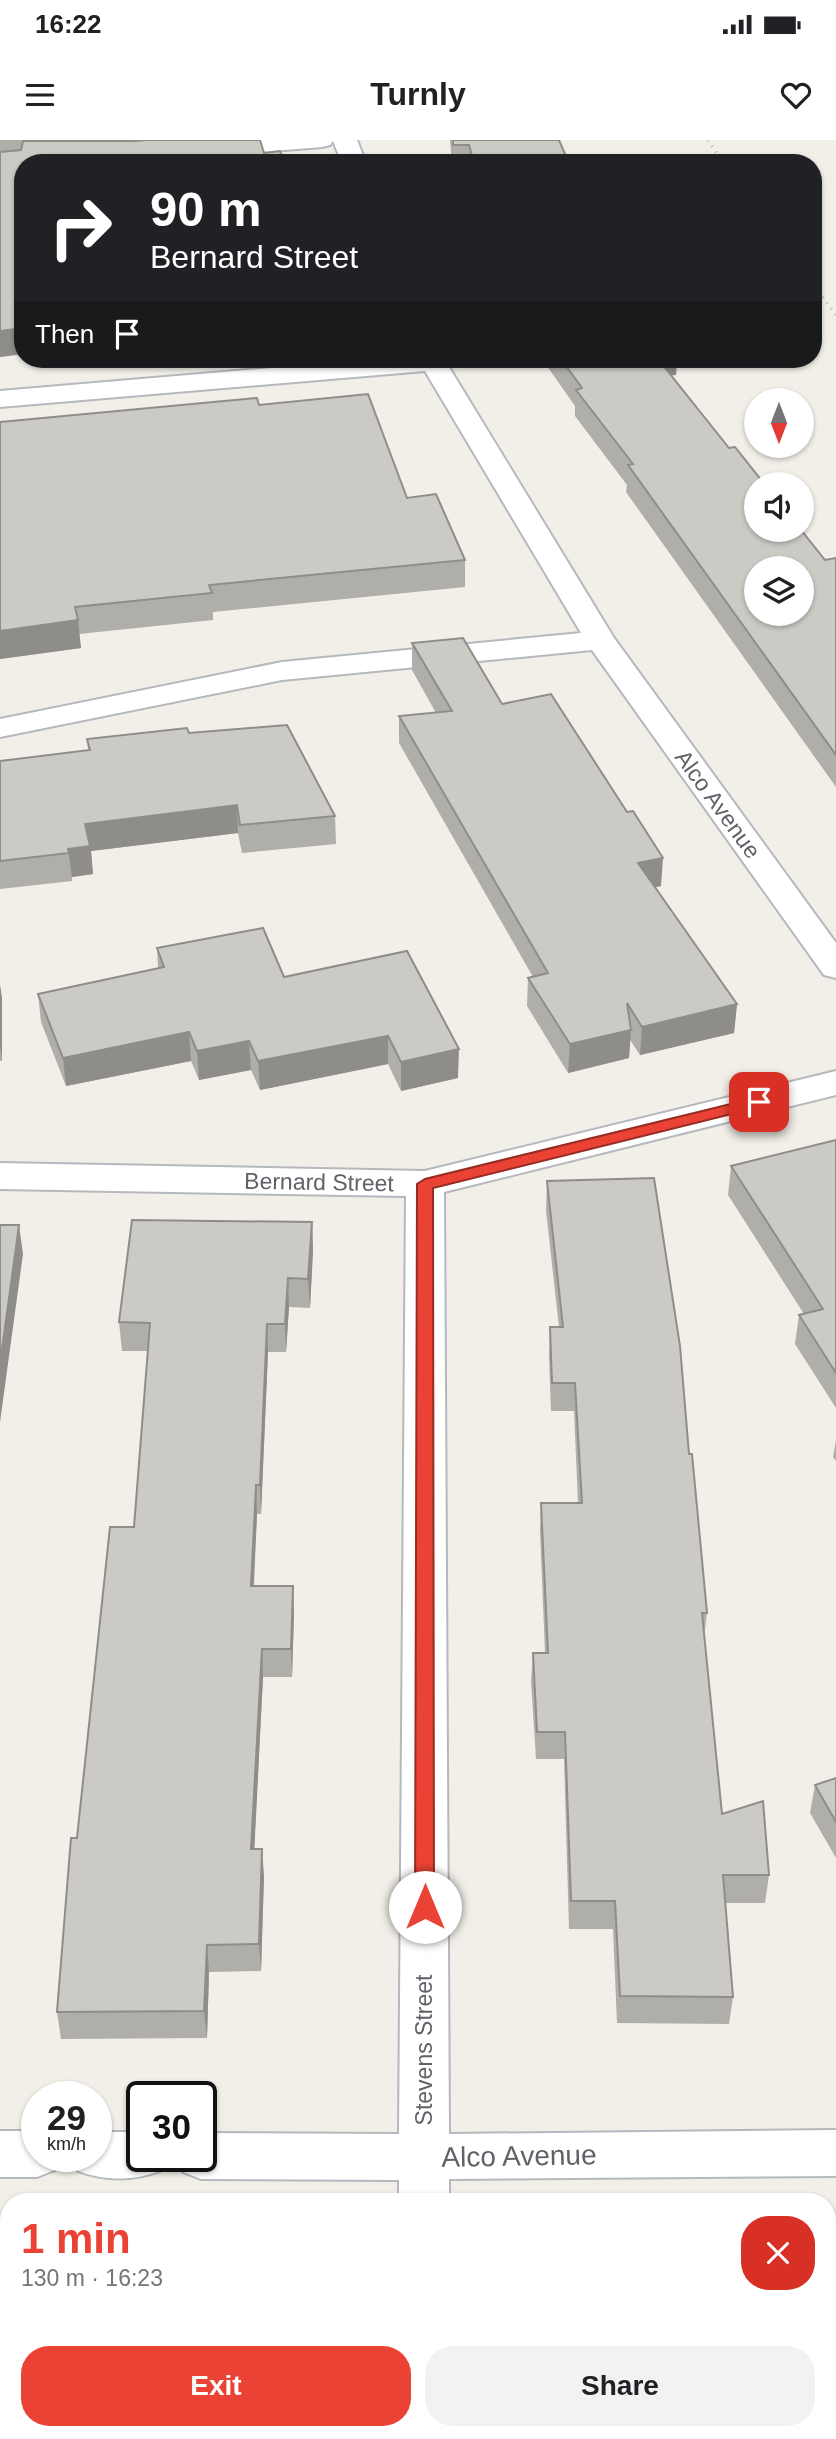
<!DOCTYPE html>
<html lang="en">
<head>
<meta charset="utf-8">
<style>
  body { margin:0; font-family:Arial,sans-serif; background:#f2f2f2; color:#202124; height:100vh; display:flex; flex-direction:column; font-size:26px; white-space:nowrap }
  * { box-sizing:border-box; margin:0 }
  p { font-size:23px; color:#757577 }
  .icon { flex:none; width:38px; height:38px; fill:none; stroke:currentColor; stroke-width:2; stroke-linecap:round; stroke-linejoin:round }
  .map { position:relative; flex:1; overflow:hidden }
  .sheet { position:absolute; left:0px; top:2053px; width:836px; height:247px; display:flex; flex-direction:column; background:#fff; border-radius:28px 28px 0 0; box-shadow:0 2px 5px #0004 }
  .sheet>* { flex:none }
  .banner { position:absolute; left:14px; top:14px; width:808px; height:214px; border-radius:28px; box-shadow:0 2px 5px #0004; background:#202124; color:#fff; overflow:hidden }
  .needle { width:46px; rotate:180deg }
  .fabs { position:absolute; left:744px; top:248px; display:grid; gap:14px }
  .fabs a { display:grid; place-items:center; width:70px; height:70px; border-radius:50%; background:#fff; box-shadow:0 2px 5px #0004; font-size:35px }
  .speed { position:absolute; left:21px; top:1941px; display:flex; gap:14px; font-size:35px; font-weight:700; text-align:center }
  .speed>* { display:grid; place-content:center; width:91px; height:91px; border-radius:50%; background:#fff; box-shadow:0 2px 5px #0004; line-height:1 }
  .speed small { font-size:18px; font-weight:400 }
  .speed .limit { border:4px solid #111; border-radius:10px; background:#fff; color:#111 }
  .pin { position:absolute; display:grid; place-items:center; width:60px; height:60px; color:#fff; margin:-30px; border-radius:14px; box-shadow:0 4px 10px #0006 }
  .me { position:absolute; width:77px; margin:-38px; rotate:0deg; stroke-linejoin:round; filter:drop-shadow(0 0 5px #0008) }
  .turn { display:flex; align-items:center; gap:24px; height:147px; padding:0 21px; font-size:32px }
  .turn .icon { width:91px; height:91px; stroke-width:2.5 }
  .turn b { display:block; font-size:49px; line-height:60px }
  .then { display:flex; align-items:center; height:66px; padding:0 21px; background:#0003; gap:14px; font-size:26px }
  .round { display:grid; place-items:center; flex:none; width:74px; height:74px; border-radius:28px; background:#f2f2f2 }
  .summary { display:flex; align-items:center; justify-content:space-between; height:119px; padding:0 21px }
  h1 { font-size:42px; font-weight:600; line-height:52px; color:#ea4335 }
  .button { display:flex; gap:14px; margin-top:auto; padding:14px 21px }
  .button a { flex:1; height:80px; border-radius:28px; background:#ea4335; color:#fff; font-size:28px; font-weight:600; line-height:80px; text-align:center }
  .button a+a { background:#f2f2f2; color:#202124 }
  .status { display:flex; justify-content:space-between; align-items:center; height:49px; padding:0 35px; background:#fff; direction:ltr }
  .status svg { height:19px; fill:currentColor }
  header { display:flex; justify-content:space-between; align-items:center; height:91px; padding:0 21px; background:#fff; font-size:32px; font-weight:600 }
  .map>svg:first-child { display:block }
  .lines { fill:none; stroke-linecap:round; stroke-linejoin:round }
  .street-casing { stroke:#b5b8bc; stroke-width:4 }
  .street { fill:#fff; fill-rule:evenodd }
  .rail { stroke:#b6b7b8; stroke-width:3.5; stroke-dasharray:1 6; stroke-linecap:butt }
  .wall { fill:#afaea9 }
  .shaded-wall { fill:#8f8d8a }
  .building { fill:#cccac5; stroke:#8f8d8a; stroke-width:2; fill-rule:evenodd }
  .route { fill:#ea4335; stroke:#982c22; stroke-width:2 }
  .labels { text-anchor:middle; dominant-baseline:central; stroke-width:5; stroke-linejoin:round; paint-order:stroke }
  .street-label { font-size:23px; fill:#5f6368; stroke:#fff }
  .near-street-label { font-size:28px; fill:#5f6368; stroke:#fff }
</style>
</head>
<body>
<div class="status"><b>16:22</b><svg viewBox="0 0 49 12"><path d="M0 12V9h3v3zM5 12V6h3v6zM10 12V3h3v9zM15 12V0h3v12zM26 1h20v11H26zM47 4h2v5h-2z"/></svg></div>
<header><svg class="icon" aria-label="menu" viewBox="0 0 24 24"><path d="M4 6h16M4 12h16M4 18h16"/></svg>Turnly<svg class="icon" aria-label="heart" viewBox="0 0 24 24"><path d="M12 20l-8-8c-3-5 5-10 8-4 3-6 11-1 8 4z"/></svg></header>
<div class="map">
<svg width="836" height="2299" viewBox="0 0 836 2299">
  <rect width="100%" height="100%" fill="#f1efe8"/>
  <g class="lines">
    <defs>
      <g id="street">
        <path d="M 233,0 L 357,0 L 366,23 L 342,23 L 333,1 L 330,5 L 322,7 L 210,16 L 202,14 L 198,9 L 202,4 Z"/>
        <path d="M 378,219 L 444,219 L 614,498 L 836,803 L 836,838 L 824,835 L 592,510 L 282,540 L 0,597 L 0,579 L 282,522 L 581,493 L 425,231 L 0,267 L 0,251 Z"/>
        <path d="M 836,931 L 836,955 L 444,1052 L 449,1994 L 836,1990 L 836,2036 L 449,2039 L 449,2062 L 399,2062 L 399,2040 L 201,2039 L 183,2032 L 176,2016 L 201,2016 L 201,1993 L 399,1994 L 406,1056 L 0,1049 L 0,1023 L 425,1031 Z"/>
        <path d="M 0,1991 L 37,1991 L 37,2016 L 61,2016 L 55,2030 L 37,2037 L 0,2037 Z"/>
        <path d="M 96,1992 L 142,1992 L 142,2016 L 166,2016 L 160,2031 C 134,2041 104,2041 78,2031 L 72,2016 L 96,2016 Z"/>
        <rect x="396" y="2291" width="54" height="8"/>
      </g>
    </defs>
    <use href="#street" class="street-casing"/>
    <use href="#street" class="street"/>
    <g class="rail">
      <path d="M 708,0 L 723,23"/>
      <path d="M 814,146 L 836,175"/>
    </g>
  </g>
  <g class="wall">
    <path d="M 0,0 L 260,0 L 264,13 L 284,23 L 23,23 L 23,214 L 0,217 Z"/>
    <path d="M 450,0 L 559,0 L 569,23 L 452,23 Z"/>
    <path d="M 542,219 L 677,219 L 676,235 L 671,235 L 729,308 L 825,420 L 836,418 L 836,647 L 626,352 L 627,345 L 575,276 L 575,266 Z"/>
    <path d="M 259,265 L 407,358 L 465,420 L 465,447 L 213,472 L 213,480 L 79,494 L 81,508 L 0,519 L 0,282 Z"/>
    <path d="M 412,503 L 502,564 L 661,746 L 655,747 L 737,864 L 734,893 L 640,915 L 630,900 L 629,918 L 568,933 L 527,866 L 528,838 L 533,837 L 399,603 L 399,576 L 436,573 L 412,530 Z"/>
    <path d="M 189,593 L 335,676 L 336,704 L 242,713 L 238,693 L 91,711 L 93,734 L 72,737 L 72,741 L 0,749 L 0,621 L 88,610 L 87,599 Z"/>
    <path d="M 157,808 L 284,837 L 407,811 L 458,938 L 401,951 L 388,924 L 260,950 L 251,930 L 199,940 L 191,921 L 66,946 L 41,882 L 38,854 L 158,828 Z"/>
    <path d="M 0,845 L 2,859 L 2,921 L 0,921 Z"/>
    <path d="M 836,1001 L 836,1268 L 795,1204 L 799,1175 L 804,1174 L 728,1055 L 731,1026 Z"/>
    <path d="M 547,1041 L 689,1314 L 707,1473 L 704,1498 L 722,1674 L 769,1735 L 765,1763 L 725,1763 L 733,1857 L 729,1884 L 617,1883 L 613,1789 L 569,1789 L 564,1619 L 536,1619 L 531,1541 L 533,1513 L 545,1513 L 540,1391 L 541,1363 L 578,1363 L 574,1271 L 551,1271 L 549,1216 L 550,1187 L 559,1187 L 546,1070 Z"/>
    <path d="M 312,1082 L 313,1110 L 310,1168 L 289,1167 L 286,1212 L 268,1212 L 261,1374 L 257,1374 L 254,1446 L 293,1446 L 294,1474 L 292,1537 L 263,1537 L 254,1709 L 264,1736 L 261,1831 L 209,1832 L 207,1898 L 61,1899 L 57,1872 L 77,1698 L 134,1387 L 148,1211 L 122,1211 L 119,1182 Z"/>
    <path d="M 836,1300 L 836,1321 L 833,1317 Z"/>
    <path d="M 836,1638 L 836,1718 L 810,1673 L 815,1645 Z"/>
  </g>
  <g class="shaded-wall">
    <path d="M 23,188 L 23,214 L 0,217 L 0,191 Z"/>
    <path d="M 653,219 L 677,219 L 676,235 L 651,238 Z"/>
    <path d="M 78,480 L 81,508 L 0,519 L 0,491 Z"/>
    <path d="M 237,665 L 238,693 L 91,711 L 93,734 L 72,737 L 68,709 L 85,684 Z"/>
    <path d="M 663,718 L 661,746 L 636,751 L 638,723 Z"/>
    <path d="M 0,845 L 2,859 L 2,921 L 0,906 Z"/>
    <path d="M 737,864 L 734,893 L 640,915 L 642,887 Z"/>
    <path d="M 631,890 L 629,918 L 568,933 L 570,904 Z"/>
    <path d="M 189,892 L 191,921 L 66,946 L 63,918 Z"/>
    <path d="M 388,896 L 388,924 L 260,950 L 258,921 Z"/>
    <path d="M 249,901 L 251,930 L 199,940 L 197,911 Z"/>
    <path d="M 459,909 L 458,938 L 401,951 L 401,922 Z"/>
    <path d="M 312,1082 L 313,1110 L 310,1168 L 308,1139 Z"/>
    <path d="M 19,1085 L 23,1114 L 0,1282 L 0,1224 Z"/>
    <path d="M 288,1138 L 289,1167 L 286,1212 L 285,1184 Z"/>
    <path d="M 267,1184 L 268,1212 L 261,1374 L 260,1345 Z"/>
    <path d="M 256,1345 L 257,1374 L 252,1474 L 251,1446 Z"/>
    <path d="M 293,1446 L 294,1474 L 292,1537 L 291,1509 Z"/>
    <path d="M 262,1509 L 263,1537 L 253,1736 L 251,1709 Z"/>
    <path d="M 262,1709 L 264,1736 L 261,1831 L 259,1804 Z"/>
    <path d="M 207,1805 L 209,1832 L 207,1898 L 204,1871 Z"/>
    <rect x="240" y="2291" width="4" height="8"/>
  </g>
  <g class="building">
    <path d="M 147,0 L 260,0 L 264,13 L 280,11 L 284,23 L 23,23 L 23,188 L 0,191 L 0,12 L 21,10 L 23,1 L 134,1 Z"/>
    <path d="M 453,0 L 559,0 L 569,23 L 474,23 L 469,5 L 453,5 Z"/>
    <path d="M 561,219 L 658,219 L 729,308 L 735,307 L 765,345 L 756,345 L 756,390 L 801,390 L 825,420 L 836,418 L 836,615 L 628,325 L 633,324 L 576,250 L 582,248 ZM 756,429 L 802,429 L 802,474 L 756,474 Z"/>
    <path d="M 368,254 L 407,358 L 436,354 L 465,420 L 209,445 L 212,453 L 75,467 L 78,480 L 0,491 L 0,282 L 257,258 L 259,265 Z"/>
    <path d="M 463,498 L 502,564 L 551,554 L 627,672 L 633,671 L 663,718 L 638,723 L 737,864 L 642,887 L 627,863 L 631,890 L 570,904 L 528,838 L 548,833 L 399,576 L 452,571 L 412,503 Z"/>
    <path d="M 287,585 L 335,676 L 240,685 L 237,665 L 85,684 L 90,706 L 68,709 L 69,713 L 0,721 L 0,621 L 90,610 L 87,599 L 187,588 L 189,593 Z"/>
    <path d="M 263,788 L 284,837 L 407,811 L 459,909 L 401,922 L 388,896 L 258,921 L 249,901 L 197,911 L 189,892 L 63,918 L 38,854 L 164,827 L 157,808 Z"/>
    <path d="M 836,1000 L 836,1233 L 799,1175 L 823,1169 L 731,1026 Z"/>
    <path d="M 654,1038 L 680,1206 L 689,1314 L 692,1314 L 707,1473 L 702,1473 L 722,1674 L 763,1661 L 769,1735 L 723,1735 L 733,1857 L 620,1856 L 615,1761 L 571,1761 L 565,1592 L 537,1592 L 533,1513 L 548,1513 L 541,1363 L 582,1363 L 575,1243 L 552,1243 L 550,1187 L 563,1187 L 547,1041 Z"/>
    <path d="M 132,1080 L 312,1082 L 308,1139 L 288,1138 L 285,1184 L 267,1184 L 260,1345 L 256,1345 L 251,1446 L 293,1446 L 291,1509 L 262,1509 L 251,1709 L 262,1709 L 259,1804 L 207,1805 L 204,1871 L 57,1872 L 71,1698 L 77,1698 L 110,1387 L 134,1387 L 150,1183 L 119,1182 Z"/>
    <path d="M 0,1085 L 19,1085 L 0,1224 Z"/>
    <path d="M 836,1638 L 836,1682 L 815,1645 Z"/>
    <path d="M 9,2145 L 9,2291 L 240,2291 L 240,2299 L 0,2299 L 0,2146 Z"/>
  </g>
  <path class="route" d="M 759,957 L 764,959 L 766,962 L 764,966 L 433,1048 L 434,1767 L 431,1773 L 425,1775 L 418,1773 L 415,1767 L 417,1044 L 425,1039 Z"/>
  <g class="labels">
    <g class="street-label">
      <text transform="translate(718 664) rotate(54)">Alco Avenue</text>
      <text transform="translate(319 1042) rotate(1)">Bernard Street</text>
      <text transform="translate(424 1910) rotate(-90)">Stevens Street</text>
    </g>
    <g class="near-street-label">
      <text transform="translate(519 2016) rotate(-1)">Alco Avenue</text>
    </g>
  </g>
</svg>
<div class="fabs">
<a><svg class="needle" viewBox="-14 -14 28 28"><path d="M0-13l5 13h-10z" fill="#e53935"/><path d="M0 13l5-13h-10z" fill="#757577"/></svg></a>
<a><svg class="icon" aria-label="sound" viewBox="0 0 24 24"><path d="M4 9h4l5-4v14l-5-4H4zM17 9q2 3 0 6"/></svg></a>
<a><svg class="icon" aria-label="layers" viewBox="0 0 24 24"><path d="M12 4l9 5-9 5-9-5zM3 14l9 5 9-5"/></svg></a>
</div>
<div class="speed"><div>29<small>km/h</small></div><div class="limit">30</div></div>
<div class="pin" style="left:759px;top:962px;background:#d93025"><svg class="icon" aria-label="arrive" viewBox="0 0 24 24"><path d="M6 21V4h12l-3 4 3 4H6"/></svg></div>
<svg class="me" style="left:425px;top:1767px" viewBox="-20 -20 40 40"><circle r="19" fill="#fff"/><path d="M0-13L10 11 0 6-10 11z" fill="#ea4335"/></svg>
<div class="banner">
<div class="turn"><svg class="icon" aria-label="right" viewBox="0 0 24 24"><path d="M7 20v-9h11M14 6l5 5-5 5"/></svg><div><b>90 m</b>Bernard Street</div></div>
<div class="then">Then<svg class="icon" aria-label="arrive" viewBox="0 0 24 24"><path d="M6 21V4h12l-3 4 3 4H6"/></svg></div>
</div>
<section class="sheet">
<div class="summary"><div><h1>1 min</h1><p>130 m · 16:23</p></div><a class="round" style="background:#d93025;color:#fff"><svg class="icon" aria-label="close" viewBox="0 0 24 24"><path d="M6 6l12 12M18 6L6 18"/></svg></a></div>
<div class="button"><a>Exit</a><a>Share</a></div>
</section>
</div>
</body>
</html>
